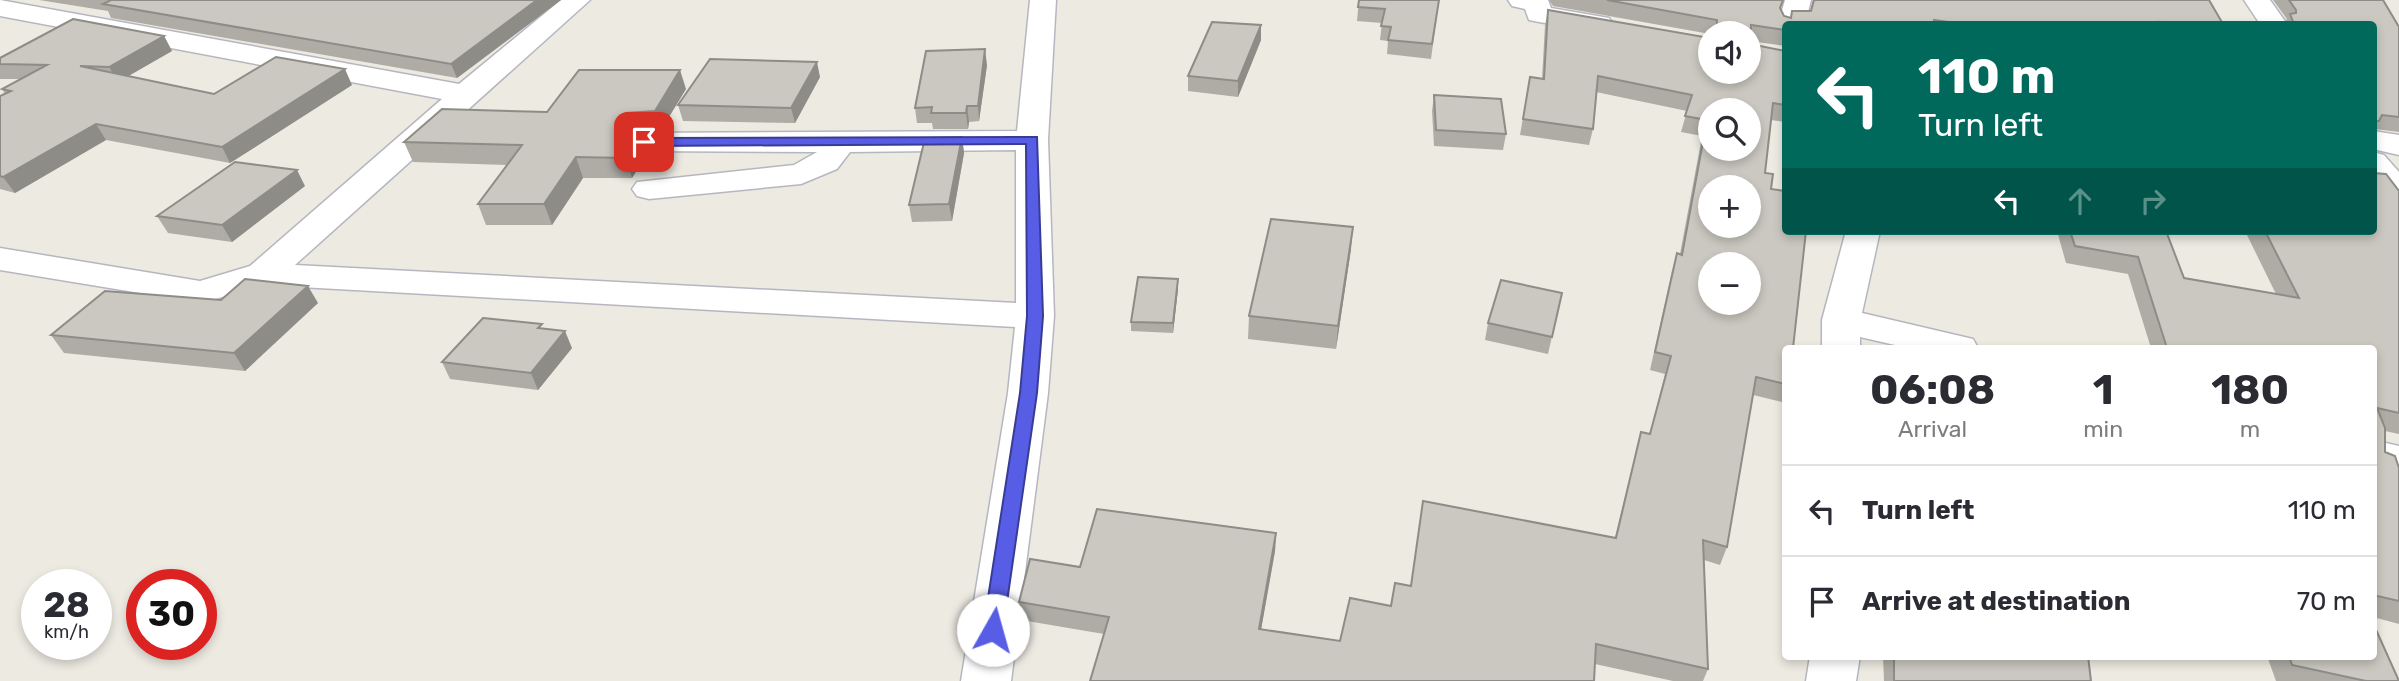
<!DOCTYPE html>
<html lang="en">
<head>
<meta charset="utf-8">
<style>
  body { margin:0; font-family:Rubik,sans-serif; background:#f2f2f3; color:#2b2b33; height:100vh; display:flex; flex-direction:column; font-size:26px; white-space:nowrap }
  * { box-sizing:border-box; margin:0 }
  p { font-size:23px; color:#7c7c81 }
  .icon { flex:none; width:38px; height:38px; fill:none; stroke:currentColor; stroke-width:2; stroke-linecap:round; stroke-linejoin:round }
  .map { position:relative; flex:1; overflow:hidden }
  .details { position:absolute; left:1782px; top:345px; width:595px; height:315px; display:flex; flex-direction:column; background:#fff; border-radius:7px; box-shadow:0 4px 10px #0003 }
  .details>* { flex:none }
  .top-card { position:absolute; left:1782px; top:21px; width:595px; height:214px; border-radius:7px; box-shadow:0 4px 10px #0003; background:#00695c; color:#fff; overflow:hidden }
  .tools { position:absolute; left:1698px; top:21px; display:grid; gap:14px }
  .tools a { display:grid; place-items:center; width:63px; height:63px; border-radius:50%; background:#fff; box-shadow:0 4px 10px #0003; font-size:35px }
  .speed { position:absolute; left:21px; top:569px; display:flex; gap:14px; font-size:35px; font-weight:700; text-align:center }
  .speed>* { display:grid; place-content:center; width:91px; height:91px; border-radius:50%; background:#fff; box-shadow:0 4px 10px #0003; line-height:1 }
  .speed small { font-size:18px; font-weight:400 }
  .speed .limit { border:10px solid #d22; background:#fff; color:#111 }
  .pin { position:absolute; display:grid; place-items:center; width:60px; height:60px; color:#fff; margin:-30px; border-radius:14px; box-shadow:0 4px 10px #0006 }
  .me { position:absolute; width:77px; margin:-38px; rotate:7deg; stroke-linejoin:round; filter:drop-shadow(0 0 5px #0008) }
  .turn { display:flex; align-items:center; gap:24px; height:147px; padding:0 21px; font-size:32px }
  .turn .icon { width:91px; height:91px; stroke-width:2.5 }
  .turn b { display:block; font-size:49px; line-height:60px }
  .lanes { display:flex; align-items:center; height:66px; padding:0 21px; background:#0003; justify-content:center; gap:35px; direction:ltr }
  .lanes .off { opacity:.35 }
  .eta { display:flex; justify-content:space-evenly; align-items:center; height:119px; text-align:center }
  .eta b { font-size:42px; font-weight:700; line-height:49px }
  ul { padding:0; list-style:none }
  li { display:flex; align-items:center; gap:21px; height:91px; padding:0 21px; border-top:2px solid #e1e1e2 }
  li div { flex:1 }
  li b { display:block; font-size:26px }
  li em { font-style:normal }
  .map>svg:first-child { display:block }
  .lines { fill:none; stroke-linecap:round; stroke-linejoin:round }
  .minor-casing { stroke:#b6b6c0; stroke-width:3 }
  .minor { fill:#fff; fill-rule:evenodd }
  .wall { fill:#aeaca5 }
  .shaded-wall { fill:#8d8c86 }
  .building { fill:#cac8c0; stroke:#8d8c86; stroke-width:2; fill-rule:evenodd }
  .route { fill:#585de5; stroke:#393c95; stroke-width:2 }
</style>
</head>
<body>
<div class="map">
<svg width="2399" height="681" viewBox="0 0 2399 681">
  <rect width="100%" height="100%" fill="#edeae2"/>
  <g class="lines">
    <defs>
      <g id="minor">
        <path d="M 0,0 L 459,84 L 561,0 L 590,0 L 295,265 L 1016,303 L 1016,150 L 850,152 L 837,169 L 801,184 L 649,199 L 637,196 L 632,189 L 637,182 L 794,165 L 817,152 L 644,151 L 633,149 L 628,142 L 633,135 L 644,133 L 1017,131 L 1030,0 L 1056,0 L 1048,140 L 1054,316 L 1048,393 L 1011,681 L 961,681 L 1008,393 L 1015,327 L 265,285 L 201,303 L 0,270 L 0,248 L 200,281 L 250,266 L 442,99 L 0,16 Z"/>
        <path d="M 1508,0 L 1548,0 L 1551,8 L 1609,18 L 1613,24 L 1609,30 L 1599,32 L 1539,22 L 1529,20 L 1525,9 L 1512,6 Z"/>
        <path d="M 1785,0 L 1811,0 L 1805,24 L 1785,24 L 1785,31 L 1782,30 L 1778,24 Z"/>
        <path d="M 2244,0 L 2270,0 L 2287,24 L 2260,24 Z"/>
        <path d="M 2373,131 L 2399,135 L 2399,155 L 2373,149 Z"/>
        <path d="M 2373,152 L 2384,155 L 2399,172 L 2399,202 L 2387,199 L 2373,182 Z"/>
        <path d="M 1846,231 L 1880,231 L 1862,313 L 1973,339 L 1978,348 L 1908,348 L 1860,337 L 1860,348 L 1822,348 L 1822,320 Z"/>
        <path d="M 2373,440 L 2399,446 L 2399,476 L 2373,470 Z"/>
        <path d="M 1810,656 L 1860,656 L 1856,681 L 1806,681 Z"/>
      </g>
    </defs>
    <use href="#minor" class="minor-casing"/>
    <use href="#minor" class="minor"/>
  </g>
  <g class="wall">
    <path d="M 39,0 L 561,0 L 457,78 L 111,18 L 108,11 Z"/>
    <path d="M 1359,0 L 1439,0 L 1431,59 L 1387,54 L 1388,41 L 1380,40 L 1382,23 L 1357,21 Z"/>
    <path d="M 1549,0 L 1783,0 L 1780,8 L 1784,16 L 1790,18 L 1792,11 L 1810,11 L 1813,0 L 2209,0 L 2223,24 L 1785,24 L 1785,46 L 1750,41 L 1750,44 L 1785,51 L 1785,122 L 1771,120 L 1765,173 L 1771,189 L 1785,348 L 1785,395 L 1782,402 L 1753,395 L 1727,547 L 1720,565 L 1704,560 L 1708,669 L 1703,681 L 1673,681 L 1595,664 L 1104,634 L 1021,620 L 1019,602 L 1080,567 L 1276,533 L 1275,551 L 1261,629 L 1340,641 L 1391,606 L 1410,586 L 1615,537 L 1641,432 L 1650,434 L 1665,374 L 1650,370 L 1672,271 L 1677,253 L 1680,254 L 1702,136 L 1681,132 L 1687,111 L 1596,92 L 1593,129 L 1589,145 L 1520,135 L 1530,77 L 1542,79 L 1545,25 L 1548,10 L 1710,72 L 1748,33 L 1710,33 L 1710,34 L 1553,6 Z"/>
    <path d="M 2273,0 L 2383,0 L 2399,27 L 2399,132 L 2375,129 L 2373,131 L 2373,24 L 2284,24 L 2287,19 Z"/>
    <path d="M 1261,25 L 1261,40 L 1238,97 L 1188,91 L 1188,76 Z"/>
    <path d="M 164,36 L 172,51 L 128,76 L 214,94 L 352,85 L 230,163 L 106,140 L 15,193 L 0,189 L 0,96 L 5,94 L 2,89 L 20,79 L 0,79 L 0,58 Z"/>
    <path d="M 987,65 L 979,121 L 969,122 L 968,129 L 933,129 L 932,123 L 917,123 L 915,108 Z"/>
    <path d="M 820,77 L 795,123 L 683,121 L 678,105 Z"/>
    <path d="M 686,89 L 661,130 L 632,133 L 647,154 L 632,178 L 583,178 L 552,225 L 486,225 L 478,204 L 507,165 L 413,162 L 404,142 L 547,112 Z"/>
    <path d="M 1434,95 L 1506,134 L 1503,150 L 1434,146 L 1432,111 Z"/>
    <path d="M 962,137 L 964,153 L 952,221 L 912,222 L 909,205 Z"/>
    <path d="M 305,186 L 232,242 L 168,233 L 157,216 Z"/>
    <path d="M 2399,191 L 2399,434 L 2385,431 L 2385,452 L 2399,468 L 2399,624 L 2373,617 L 2373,348 L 2151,348 L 2128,274 L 2066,263 L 2057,231 L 2166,231 L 2184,278 L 2276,294 L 2245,231 L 2373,231 Z"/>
    <path d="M 1351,249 L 1336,349 L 1248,339 L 1249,316 Z"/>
    <path d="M 1178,289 L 1173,333 L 1131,331 L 1131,322 Z"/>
    <path d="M 1562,293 L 1548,354 L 1485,340 L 1488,323 Z"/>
    <path d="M 221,300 L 318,303 L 245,371 L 64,353 L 51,335 Z"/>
    <path d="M 544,329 L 572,348 L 538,390 L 450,379 L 442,362 Z"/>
    <path d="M 1883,656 L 2088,656 L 2091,681 L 1884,681 Z"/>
    <path d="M 2267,656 L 2373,656 L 2399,681 L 2276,681 Z"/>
  </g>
  <g class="shaded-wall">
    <path d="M 537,0 L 561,0 L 457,78 L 451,64 Z"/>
    <path d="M 1261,25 L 1261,40 L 1238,97 L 1238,81 Z"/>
    <path d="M 164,36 L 172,51 L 118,82 L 109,67 Z"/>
    <path d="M 985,49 L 987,65 L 979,121 L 978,106 Z"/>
    <path d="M 817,62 L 820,77 L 795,123 L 791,108 Z"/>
    <path d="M 345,69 L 352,85 L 230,163 L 222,147 Z"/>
    <path d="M 680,70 L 686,89 L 661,130 L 655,111 Z"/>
    <path d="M 967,106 L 969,122 L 968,129 L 966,113 Z"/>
    <path d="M 626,113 L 633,132 L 626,140 L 620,121 Z"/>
    <path d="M 96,124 L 106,140 L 15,193 L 3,177 Z"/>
    <path d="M 641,134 L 647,154 L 632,178 L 626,158 Z"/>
    <path d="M 962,137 L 964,153 L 952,221 L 949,204 Z"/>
    <path d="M 576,157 L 583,178 L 552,225 L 544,204 Z"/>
    <path d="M 297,170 L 305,186 L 232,242 L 222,225 Z"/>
    <path d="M 1353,227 L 1351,249 L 1336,349 L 1338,326 Z"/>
    <path d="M 1178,279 L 1178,289 L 1173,333 L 1173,323 Z"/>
    <path d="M 308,286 L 318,303 L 245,371 L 234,353 Z"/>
    <path d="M 565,331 L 572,348 L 538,390 L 531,373 Z"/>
    <path d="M 1276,533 L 1275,551 L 1258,647 L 1259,629 Z"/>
  </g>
  <g class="building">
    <path d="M 111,0 L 537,0 L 451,64 L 103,4 Z"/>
    <path d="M 1359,0 L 1439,0 L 1432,44 L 1388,40 L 1391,27 L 1381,26 L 1385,9 L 1358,7 Z"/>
    <path d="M 1607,0 L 1783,0 L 1780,8 L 1784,16 L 1791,18 L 1792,11 L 1811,11 L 1814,0 L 2209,0 L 2223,24 L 2182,24 L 2161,22 L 2163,24 L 1962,24 L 1934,20 L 1934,24 L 1785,24 L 1785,30 L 1751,25 L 1750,44 L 1785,51 L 1785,105 L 1773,103 L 1765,173 L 1773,174 L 1771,189 L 1785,191 L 1785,231 L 1806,231 L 1793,348 L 1785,348 L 1785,384 L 1756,377 L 1727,547 L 1703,540 L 1708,669 L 1596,644 L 1594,681 L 1090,681 L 1109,617 L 1019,602 L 1030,559 L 1080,567 L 1097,509 L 1276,533 L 1259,629 L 1340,641 L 1350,598 L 1391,606 L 1395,583 L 1411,586 L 1423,501 L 1616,538 L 1641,432 L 1650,434 L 1671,356 L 1655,352 L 1677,253 L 1682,255 L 1707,120 L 1685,116 L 1692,95 L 1598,76 L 1593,129 L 1523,119 L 1530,77 L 1544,79 L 1548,10 L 1710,38 L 1710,72 L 1748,72 L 1748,33 L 1717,33 L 1717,20 ZM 1710,110 L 1748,110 L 1748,149 L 1710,149 ZM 1710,187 L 1748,187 L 1748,226 L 1710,226 ZM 1710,264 L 1748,264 L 1748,303 L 1710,303 Z"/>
    <path d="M 2289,0 L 2383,0 L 2399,27 L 2399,117 L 2382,115 L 2379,121 L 2374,121 L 2373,119 L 2373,24 L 2294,24 L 2290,14 L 2296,13 L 2296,10 Z"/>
    <path d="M 73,19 L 164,36 L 109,67 L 80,66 L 214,94 L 276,57 L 345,69 L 222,147 L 96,124 L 3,177 L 0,176 L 0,96 L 11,91 L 2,89 L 47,65 L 0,64 L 0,58 Z"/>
    <path d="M 1212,22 L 1261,25 L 1238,81 L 1188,76 Z"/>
    <path d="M 985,49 L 978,106 L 967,106 L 966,113 L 931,113 L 932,107 L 915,108 L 926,51 Z"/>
    <path d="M 710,59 L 817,62 L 791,108 L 678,105 Z"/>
    <path d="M 579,70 L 680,70 L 655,111 L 626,113 L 620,121 L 626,132 L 641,134 L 626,158 L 576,157 L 544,204 L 478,204 L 522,145 L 404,142 L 442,109 L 547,112 Z"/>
    <path d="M 1434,95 L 1501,99 L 1506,134 L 1436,130 Z"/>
    <path d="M 962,137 L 949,204 L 909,205 L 925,138 Z"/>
    <path d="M 235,162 L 297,170 L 222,225 L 157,216 Z"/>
    <path d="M 2373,173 L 2386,174 L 2399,191 L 2399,413 L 2377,408 L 2385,428 L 2385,452 L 2395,456 L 2399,468 L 2399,601 L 2373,595 L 2373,348 L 2167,348 L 2138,257 L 2075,246 L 2070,231 L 2166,231 L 2184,278 L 2299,298 L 2265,231 L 2373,231 Z"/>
    <path d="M 1271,219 L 1353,227 L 1338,326 L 1249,316 Z"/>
    <path d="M 1138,277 L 1178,279 L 1173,323 L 1131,322 Z"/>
    <path d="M 245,279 L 308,286 L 234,353 L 51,335 L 105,291 L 221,300 Z"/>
    <path d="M 1501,280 L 1562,293 L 1552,337 L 1488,323 Z"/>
    <path d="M 483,318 L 542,324 L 538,328 L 565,331 L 531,373 L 442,362 Z"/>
    <path d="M 2373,623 L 2399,681 L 2366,681 L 2292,665 L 2289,656 L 2373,656 Z"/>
    <path d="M 1894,656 L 2088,656 L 2091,681 L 1894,681 Z"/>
  </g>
  <path class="route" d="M 1037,137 L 1043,316 L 1037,393 L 1003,630 L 1000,636 L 986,636 L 983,630 L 1020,393 L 1027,316 L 1026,144 L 644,146 L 638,142 L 644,138 Z"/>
</svg>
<div class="tools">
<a><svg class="icon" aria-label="sound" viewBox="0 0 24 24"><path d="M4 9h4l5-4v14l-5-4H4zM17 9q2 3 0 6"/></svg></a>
<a><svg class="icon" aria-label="search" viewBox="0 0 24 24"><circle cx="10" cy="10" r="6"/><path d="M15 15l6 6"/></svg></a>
<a>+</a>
<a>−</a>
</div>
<div class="speed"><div>28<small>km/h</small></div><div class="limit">30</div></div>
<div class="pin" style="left:644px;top:142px;background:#d93025"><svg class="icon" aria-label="arrive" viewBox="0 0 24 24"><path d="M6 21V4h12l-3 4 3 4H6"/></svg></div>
<svg class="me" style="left:993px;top:630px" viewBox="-20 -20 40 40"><circle r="19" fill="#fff"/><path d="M0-13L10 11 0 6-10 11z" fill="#585de5"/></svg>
<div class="top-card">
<div class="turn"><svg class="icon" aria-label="left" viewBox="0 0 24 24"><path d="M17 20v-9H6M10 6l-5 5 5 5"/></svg><div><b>110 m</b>Turn left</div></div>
<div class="lanes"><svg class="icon" aria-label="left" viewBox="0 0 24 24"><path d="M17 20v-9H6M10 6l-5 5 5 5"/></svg><svg class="icon off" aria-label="ahead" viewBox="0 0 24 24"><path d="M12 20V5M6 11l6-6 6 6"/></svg><svg class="icon off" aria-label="right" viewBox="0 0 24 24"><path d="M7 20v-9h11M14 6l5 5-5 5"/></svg></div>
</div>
<section class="details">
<div class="eta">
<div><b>06:08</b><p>Arrival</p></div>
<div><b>1</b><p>min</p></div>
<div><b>180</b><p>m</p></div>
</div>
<ul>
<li><svg class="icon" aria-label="left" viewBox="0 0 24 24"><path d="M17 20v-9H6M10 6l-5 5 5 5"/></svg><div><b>Turn left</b></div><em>110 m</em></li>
<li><svg class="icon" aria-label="arrive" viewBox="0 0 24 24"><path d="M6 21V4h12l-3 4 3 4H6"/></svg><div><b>Arrive at destination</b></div><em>70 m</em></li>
</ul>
</section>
</div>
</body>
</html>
